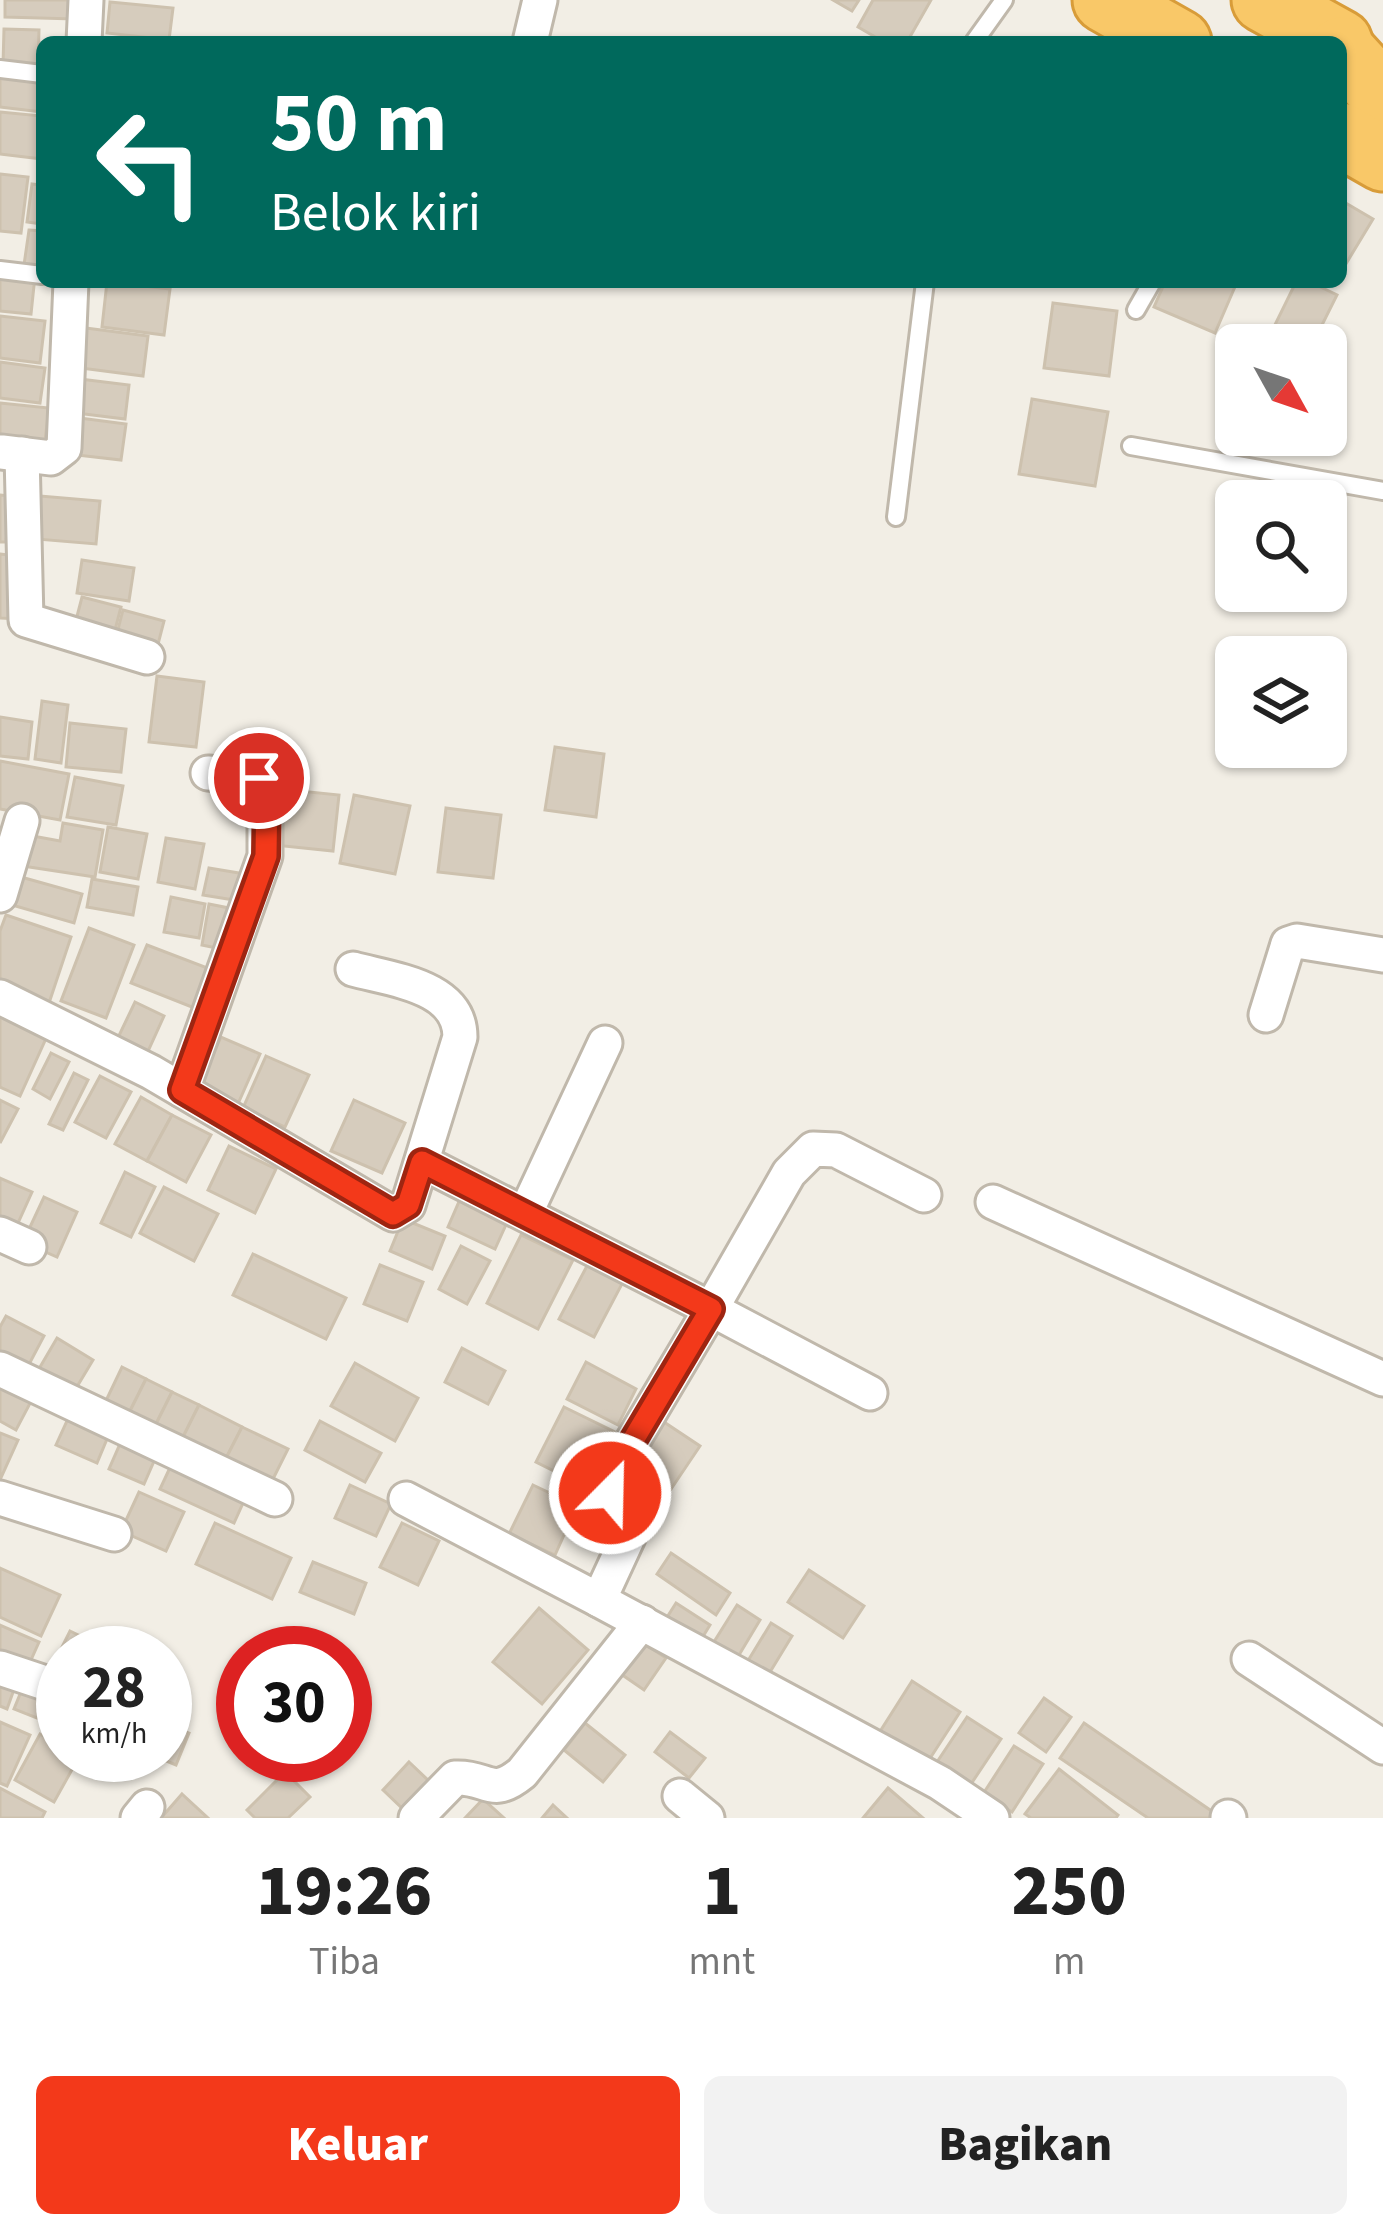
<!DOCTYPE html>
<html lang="id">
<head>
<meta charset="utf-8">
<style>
  body { margin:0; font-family:"Source Sans 3",sans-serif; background:#f2f2f2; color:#222; height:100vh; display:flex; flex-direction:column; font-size:45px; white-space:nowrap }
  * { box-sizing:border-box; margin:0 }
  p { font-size:39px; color:#767676 }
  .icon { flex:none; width:66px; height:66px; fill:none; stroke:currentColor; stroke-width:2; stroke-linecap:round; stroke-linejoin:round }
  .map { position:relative; height:1818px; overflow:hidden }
  .details { display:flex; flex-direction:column; background:#fff; flex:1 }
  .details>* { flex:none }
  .top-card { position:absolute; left:36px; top:36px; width:1311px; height:252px; border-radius:18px; box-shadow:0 3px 9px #0004; background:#00695c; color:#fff; overflow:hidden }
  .needle { width:78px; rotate:130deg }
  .buttons { position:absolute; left:1215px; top:324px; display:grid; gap:24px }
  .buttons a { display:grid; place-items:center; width:132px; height:132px; border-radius:18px; background:#fff; box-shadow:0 3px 9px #0004; font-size:60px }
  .speed { position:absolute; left:36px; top:1626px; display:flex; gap:24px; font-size:60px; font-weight:700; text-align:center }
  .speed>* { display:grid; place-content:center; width:156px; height:156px; border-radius:50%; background:#fff; box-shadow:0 3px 9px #0004; line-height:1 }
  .speed small { font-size:30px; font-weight:400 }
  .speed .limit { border:18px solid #d22; background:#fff; color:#111 }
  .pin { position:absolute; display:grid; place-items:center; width:102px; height:102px; color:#fff; margin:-51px; border:6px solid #fff; border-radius:50%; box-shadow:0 3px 12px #0007 }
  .me { position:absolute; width:132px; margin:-66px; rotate:23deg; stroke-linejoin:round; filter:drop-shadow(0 0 9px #0008) }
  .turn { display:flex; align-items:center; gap:42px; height:252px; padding:0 36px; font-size:54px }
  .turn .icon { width:156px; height:156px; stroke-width:2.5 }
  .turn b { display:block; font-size:84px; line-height:102px }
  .eta { display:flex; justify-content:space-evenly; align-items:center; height:204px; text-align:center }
  .eta b { font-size:72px; font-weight:800; line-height:84px }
  .action { display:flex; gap:24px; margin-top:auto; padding:24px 36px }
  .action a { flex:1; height:138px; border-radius:18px; background:#f3391a; color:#fff; font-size:48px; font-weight:800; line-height:138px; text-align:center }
  .action a+a { background:#f2f2f2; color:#222 }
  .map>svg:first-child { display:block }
  .building { fill:#d6ccbd; stroke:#cdc1ae; stroke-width:3 }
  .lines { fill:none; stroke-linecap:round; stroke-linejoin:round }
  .lane-casing { stroke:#c0b8ab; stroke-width:22 }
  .street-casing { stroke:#c0b8ab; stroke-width:39 }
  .highway-casing { stroke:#d89c39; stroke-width:69 }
  .lane { stroke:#fff; stroke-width:16 }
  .street { stroke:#fff; stroke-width:33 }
  .highway { stroke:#f9c868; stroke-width:63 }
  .route-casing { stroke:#9e2511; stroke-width:30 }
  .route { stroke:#f3391a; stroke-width:21 }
</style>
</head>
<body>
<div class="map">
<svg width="1383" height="1818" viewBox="0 0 1383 1818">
  <rect width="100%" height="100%" fill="#f2eee5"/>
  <g class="building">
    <path d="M 5,0 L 74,0 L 74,19 L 5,17 Z"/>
    <path d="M 833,0 L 859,0 L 852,11 Z"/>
    <path d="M 873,0 L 931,0 L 907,42 L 884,42 L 858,27 Z"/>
    <path d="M 110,2 L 173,8 L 169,40 L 107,33 Z"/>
    <path d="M 4,29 L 39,30 L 38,66 L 3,65 Z"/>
    <path d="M 0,76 L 42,80 L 42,112 L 0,107 Z"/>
    <path d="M 0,112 L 42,116 L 42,159 L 0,154 Z"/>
    <path d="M 0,174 L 28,177 L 21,233 L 0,231 Z"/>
    <path d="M 32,184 L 42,185 L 42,224 L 27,222 Z"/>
    <path d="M 1344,202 L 1373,219 L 1341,272 L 1341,207 Z"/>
    <path d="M 29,230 L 42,231 L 42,267 L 24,265 Z"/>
    <path d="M 0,272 L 35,276 L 31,314 L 0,311 Z"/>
    <path d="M 107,282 L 170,289 L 164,335 L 102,327 Z"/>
    <path d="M 1165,282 L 1237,282 L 1215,333 L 1154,307 Z"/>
    <path d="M 1296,282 L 1310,282 L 1337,295 L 1312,345 L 1265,345 Z"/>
    <path d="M 1053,303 L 1117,311 L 1109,376 L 1044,368 Z"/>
    <path d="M 0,316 L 45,321 L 40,363 L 0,358 Z"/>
    <path d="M 78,327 L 148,336 L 143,376 L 73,367 Z"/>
    <path d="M 0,362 L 45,368 L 40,403 L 0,398 Z"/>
    <path d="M 80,379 L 129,385 L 125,419 L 76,413 Z"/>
    <path d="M 1032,399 L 1108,412 L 1095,486 L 1019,474 Z"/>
    <path d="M 0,403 L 49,408 L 44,449 L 0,443 Z"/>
    <path d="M 72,417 L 126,424 L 121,460 L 68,454 Z"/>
    <path d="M 16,494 L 100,501 L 96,544 L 12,537 Z"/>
    <path d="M 0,495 L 10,496 L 6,542 L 0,542 Z"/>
    <path d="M 0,554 L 25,557 L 19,619 L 0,618 Z"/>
    <path d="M 82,560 L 134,568 L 129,601 L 77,593 Z"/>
    <path d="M 82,597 L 121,607 L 114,634 L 75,624 Z"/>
    <path d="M 123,610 L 164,621 L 156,652 L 115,641 Z"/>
    <path d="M 157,676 L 204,682 L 196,747 L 149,742 Z"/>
    <path d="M 42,701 L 68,705 L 61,763 L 35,759 Z"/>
    <path d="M 0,717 L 32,722 L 28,759 L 0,756 Z"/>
    <path d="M 70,723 L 126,729 L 121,772 L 66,767 Z"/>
    <path d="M 555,747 L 604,754 L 596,817 L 545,810 Z"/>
    <path d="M 0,761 L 69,774 L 60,820 L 0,809 Z"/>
    <path d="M 75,777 L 123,786 L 116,825 L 67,817 Z"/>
    <path d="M 280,789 L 339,795 L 333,851 L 274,845 Z"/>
    <path d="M 354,795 L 410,806 L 395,874 L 340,863 Z"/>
    <path d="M 446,808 L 501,815 L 493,878 L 438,872 Z"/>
    <path d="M 63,823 L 103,830 L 95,877 L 16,865 L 22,834 L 60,841 Z"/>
    <path d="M 108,827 L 147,834 L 138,879 L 100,872 Z"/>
    <path d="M 166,838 L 204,844 L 195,889 L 158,882 Z"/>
    <path d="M 209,868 L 245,874 L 240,901 L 203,895 Z"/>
    <path d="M 21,877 L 82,894 L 74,923 L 12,905 Z"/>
    <path d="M 92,879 L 138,887 L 133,915 L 87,907 Z"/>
    <path d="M 171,897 L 205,904 L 199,938 L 164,932 Z"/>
    <path d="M 209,904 L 234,909 L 226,950 L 202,945 Z"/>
    <path d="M 6,915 L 71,937 L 49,1003 L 0,987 L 0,931 Z"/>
    <path d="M 89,928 L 134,945 L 106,1018 L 61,1001 Z"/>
    <path d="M 147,945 L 218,972 L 202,1011 L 131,983 Z"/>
    <path d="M 135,1002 L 164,1016 L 144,1060 L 114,1046 Z"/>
    <path d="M 0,1012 L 48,1034 L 20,1096 L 0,1087 Z"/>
    <path d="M 221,1037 L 260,1054 L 237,1106 L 198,1088 Z"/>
    <path d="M 51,1053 L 69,1062 L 50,1099 L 33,1089 Z"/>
    <path d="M 266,1056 L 309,1075 L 285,1127 L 243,1108 Z"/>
    <path d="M 74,1073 L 88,1080 L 63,1130 L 49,1124 Z"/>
    <path d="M 100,1076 L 131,1092 L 106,1138 L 75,1122 Z"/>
    <path d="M 141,1097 L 172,1115 L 147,1161 L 115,1144 Z"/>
    <path d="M 0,1100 L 18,1109 L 0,1143 Z"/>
    <path d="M 354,1100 L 405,1123 L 382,1173 L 331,1151 Z"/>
    <path d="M 172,1115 L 211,1135 L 186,1182 L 147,1161 Z"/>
    <path d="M 229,1146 L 276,1169 L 255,1213 L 208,1190 Z"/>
    <path d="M 125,1172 L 155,1187 L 131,1237 L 101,1223 Z"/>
    <path d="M 0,1178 L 32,1192 L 13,1234 L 0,1229 Z"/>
    <path d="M 164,1187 L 218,1214 L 194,1261 L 140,1233 Z"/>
    <path d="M 44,1197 L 77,1212 L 57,1257 L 23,1242 Z"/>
    <path d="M 461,1197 L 509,1218 L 495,1249 L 448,1227 Z"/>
    <path d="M 403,1219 L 445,1236 L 432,1269 L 390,1251 Z"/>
    <path d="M 521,1235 L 573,1260 L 538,1329 L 487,1303 Z"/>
    <path d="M 461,1246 L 490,1261 L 467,1304 L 439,1289 Z"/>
    <path d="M 253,1254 L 346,1298 L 326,1339 L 233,1295 Z"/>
    <path d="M 588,1264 L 623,1282 L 594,1337 L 559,1319 Z"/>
    <path d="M 380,1265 L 423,1282 L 407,1321 L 364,1304 Z"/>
    <path d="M 6,1316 L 44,1336 L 26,1370 L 0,1357 L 0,1327 Z"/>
    <path d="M 57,1338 L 93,1360 L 69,1400 L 33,1379 Z"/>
    <path d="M 462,1348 L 505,1371 L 488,1404 L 445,1382 Z"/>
    <path d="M 586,1362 L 636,1389 L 618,1425 L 567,1399 Z"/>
    <path d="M 355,1363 L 418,1398 L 395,1441 L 331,1406 Z"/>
    <path d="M 122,1367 L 146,1379 L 124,1423 L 101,1411 Z"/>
    <path d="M 0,1373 L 36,1392 L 16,1430 L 0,1421 Z"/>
    <path d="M 146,1379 L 172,1392 L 150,1436 L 124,1423 Z"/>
    <path d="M 172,1392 L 199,1405 L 177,1449 L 150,1436 Z"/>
    <path d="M 199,1405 L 242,1427 L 220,1470 L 177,1449 Z"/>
    <path d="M 564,1407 L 617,1433 L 590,1489 L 536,1462 Z"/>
    <path d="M 72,1410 L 112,1427 L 97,1463 L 56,1445 Z"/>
    <path d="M 320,1421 L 381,1453 L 365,1482 L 305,1450 Z"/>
    <path d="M 664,1422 L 700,1446 L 663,1501 L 626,1476 Z"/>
    <path d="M 242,1427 L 288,1449 L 266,1493 L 220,1470 Z"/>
    <path d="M 0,1433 L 18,1440 L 0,1480 Z"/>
    <path d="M 123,1437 L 158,1452 L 144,1484 L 109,1469 Z"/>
    <path d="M 174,1459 L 248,1492 L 234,1523 L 160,1489 Z"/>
    <path d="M 350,1485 L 391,1504 L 376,1536 L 335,1518 Z"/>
    <path d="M 533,1485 L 577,1506 L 555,1555 L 509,1534 Z"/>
    <path d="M 139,1492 L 184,1512 L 166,1551 L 121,1531 Z"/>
    <path d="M 215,1523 L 291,1558 L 272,1599 L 196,1564 Z"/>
    <path d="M 402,1523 L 439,1541 L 418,1585 L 380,1567 Z"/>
    <path d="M 671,1553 L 730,1593 L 716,1615 L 657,1574 Z"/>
    <path d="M 313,1562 L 366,1583 L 354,1614 L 300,1592 Z"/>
    <path d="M 0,1568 L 60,1595 L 41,1636 L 0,1617 Z"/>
    <path d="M 809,1570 L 864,1606 L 843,1638 L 788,1602 Z"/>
    <path d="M 676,1603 L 710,1625 L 699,1643 L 664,1622 Z"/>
    <path d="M 737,1605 L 760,1620 L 736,1660 L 712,1645 Z"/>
    <path d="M 539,1608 L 588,1650 L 542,1704 L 493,1662 Z"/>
    <path d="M 771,1623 L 792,1636 L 767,1677 L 746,1664 Z"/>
    <path d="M 0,1625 L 39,1642 L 26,1671 L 0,1660 Z"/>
    <path d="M 70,1631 L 99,1645 L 95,1653 L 63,1653 L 63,1678 L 50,1671 Z"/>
    <path d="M 642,1642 L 666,1658 L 644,1690 L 621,1674 Z"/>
    <path d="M 0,1678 L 16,1684 L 7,1709 L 0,1706 Z"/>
    <path d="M 912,1681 L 960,1712 L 927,1763 L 879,1733 Z"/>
    <path d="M 25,1682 L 63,1697 L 57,1726 L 14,1709 Z"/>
    <path d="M 1044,1698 L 1071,1717 L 1046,1752 L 1019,1733 Z"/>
    <path d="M 967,1717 L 1001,1739 L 969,1787 L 935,1765 Z"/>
    <path d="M 0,1722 L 30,1735 L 7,1786 L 0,1783 Z"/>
    <path d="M 585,1723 L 625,1755 L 603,1782 L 564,1750 Z"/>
    <path d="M 1084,1723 L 1213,1812 L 1209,1818 L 1148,1818 L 1060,1758 Z"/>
    <path d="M 165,1724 L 189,1733 L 176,1765 L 152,1755 L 165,1755 Z"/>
    <path d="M 670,1732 L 705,1758 L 689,1778 L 655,1752 Z"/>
    <path d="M 40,1734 L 63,1747 L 63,1755 L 79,1757 L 54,1802 L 15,1780 Z"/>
    <path d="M 1014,1746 L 1043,1764 L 1012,1812 L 983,1794 Z"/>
    <path d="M 105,1755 L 141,1755 L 136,1767 Z"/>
    <path d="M 409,1762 L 429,1781 L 403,1809 L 383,1790 Z"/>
    <path d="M 1059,1769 L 1118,1815 L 1116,1818 L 1031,1818 L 1025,1814 Z"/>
    <path d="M 285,1772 L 310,1797 L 288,1818 L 255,1818 L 247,1810 Z"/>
    <path d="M 0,1788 L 45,1812 L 42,1818 L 0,1818 Z"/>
    <path d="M 888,1788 L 923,1818 L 863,1818 Z"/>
    <path d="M 182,1794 L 208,1818 L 161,1818 Z"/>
    <path d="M 483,1799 L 504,1818 L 465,1818 Z"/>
    <path d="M 553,1805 L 567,1818 L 542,1818 Z"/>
  </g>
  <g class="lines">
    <defs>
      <g id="lane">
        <path d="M 974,42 L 1004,0"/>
        <path d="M 0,69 L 42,74"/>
        <path d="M 0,270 L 42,275"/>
        <path d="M 1136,310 L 1152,282"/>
        <path d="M 1131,446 L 1383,491"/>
        <path d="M 896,517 L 925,282"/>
      </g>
      <g id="street">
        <path d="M 84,42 L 86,0"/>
        <path d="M 530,42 L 540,0"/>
        <path d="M 2,452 L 51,458 L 64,448 L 71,282"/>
        <path d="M 22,454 L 26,620 L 147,657"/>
        <path d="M 0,895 L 22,821"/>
        <path d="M 0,997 L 151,1072 L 393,1214 L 408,1205 L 460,1037 C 460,986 393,980 353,969"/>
        <path d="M 1266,1015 L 1288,944 L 1297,941 L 1383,955"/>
        <path d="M 182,1090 L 265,856 L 265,782 L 246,776 L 208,773"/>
        <path d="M 422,1162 L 711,1309 L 610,1479 L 610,1493 L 630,1533 L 599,1600 L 940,1783 L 992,1818"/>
        <path d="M 993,1202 L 1383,1379"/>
        <path d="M 526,1212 L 605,1043"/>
        <path d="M 0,1234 L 29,1247"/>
        <path d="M 0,1369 L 275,1499"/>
        <path d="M 870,1393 L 711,1309 L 789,1173 L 813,1149 L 836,1150 L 924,1195"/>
        <path d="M 0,1498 L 114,1534"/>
        <path d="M 406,1499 L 599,1600"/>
        <path d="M 1249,1659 L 1383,1747"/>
        <path d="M 0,1668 L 63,1689"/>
        <path d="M 680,1796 L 707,1818"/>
        <path d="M 1228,1817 L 1229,1818"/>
        <path d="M 138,1818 L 147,1807"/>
        <path d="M 416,1818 L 455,1778 C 488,1776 490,1799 522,1773 L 642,1622"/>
      </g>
      <g id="highway">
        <path d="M 1105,0 L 1179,42"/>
        <path d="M 1264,0 L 1340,42"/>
        <path d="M 1341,49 L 1383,95"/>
        <path d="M 1341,135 L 1383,159"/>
      </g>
    </defs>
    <use href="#lane" class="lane-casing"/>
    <use href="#street" class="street-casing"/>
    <use href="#highway" class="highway-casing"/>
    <use href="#lane" class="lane"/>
    <use href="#street" class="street"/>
    <use href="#highway" class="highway"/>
  </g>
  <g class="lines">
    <defs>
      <path id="route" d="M 259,778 L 267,786 L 266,856 L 182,1090 L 393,1214 L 408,1205 L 422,1162 L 711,1309 L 610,1479 L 610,1493"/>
    </defs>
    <use href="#route" class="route-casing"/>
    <use href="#route" class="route"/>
  </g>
</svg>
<div class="buttons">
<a><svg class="needle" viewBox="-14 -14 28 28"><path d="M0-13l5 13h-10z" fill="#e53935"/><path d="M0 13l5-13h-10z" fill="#767676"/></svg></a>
<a><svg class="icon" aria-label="search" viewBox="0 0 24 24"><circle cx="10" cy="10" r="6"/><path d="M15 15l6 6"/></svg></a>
<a><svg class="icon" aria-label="layers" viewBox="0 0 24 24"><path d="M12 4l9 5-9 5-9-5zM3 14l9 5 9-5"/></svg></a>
</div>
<div class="speed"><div>28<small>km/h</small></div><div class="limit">30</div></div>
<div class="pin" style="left:259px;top:778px;background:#d93025"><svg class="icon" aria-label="arrive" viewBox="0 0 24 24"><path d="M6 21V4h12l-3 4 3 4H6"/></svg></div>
<svg class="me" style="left:610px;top:1493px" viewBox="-20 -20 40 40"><circle r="17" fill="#f3391a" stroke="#fff" stroke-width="3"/><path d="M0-11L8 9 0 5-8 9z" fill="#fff"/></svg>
<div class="top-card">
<div class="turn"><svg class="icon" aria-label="left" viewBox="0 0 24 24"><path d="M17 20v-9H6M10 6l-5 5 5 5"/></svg><div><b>50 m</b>Belok kiri</div></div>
</div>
</div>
<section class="details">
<div class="eta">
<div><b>19:26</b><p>Tiba</p></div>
<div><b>1</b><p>mnt</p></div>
<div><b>250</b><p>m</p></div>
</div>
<div class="action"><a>Keluar</a><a>Bagikan</a></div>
</section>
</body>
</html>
